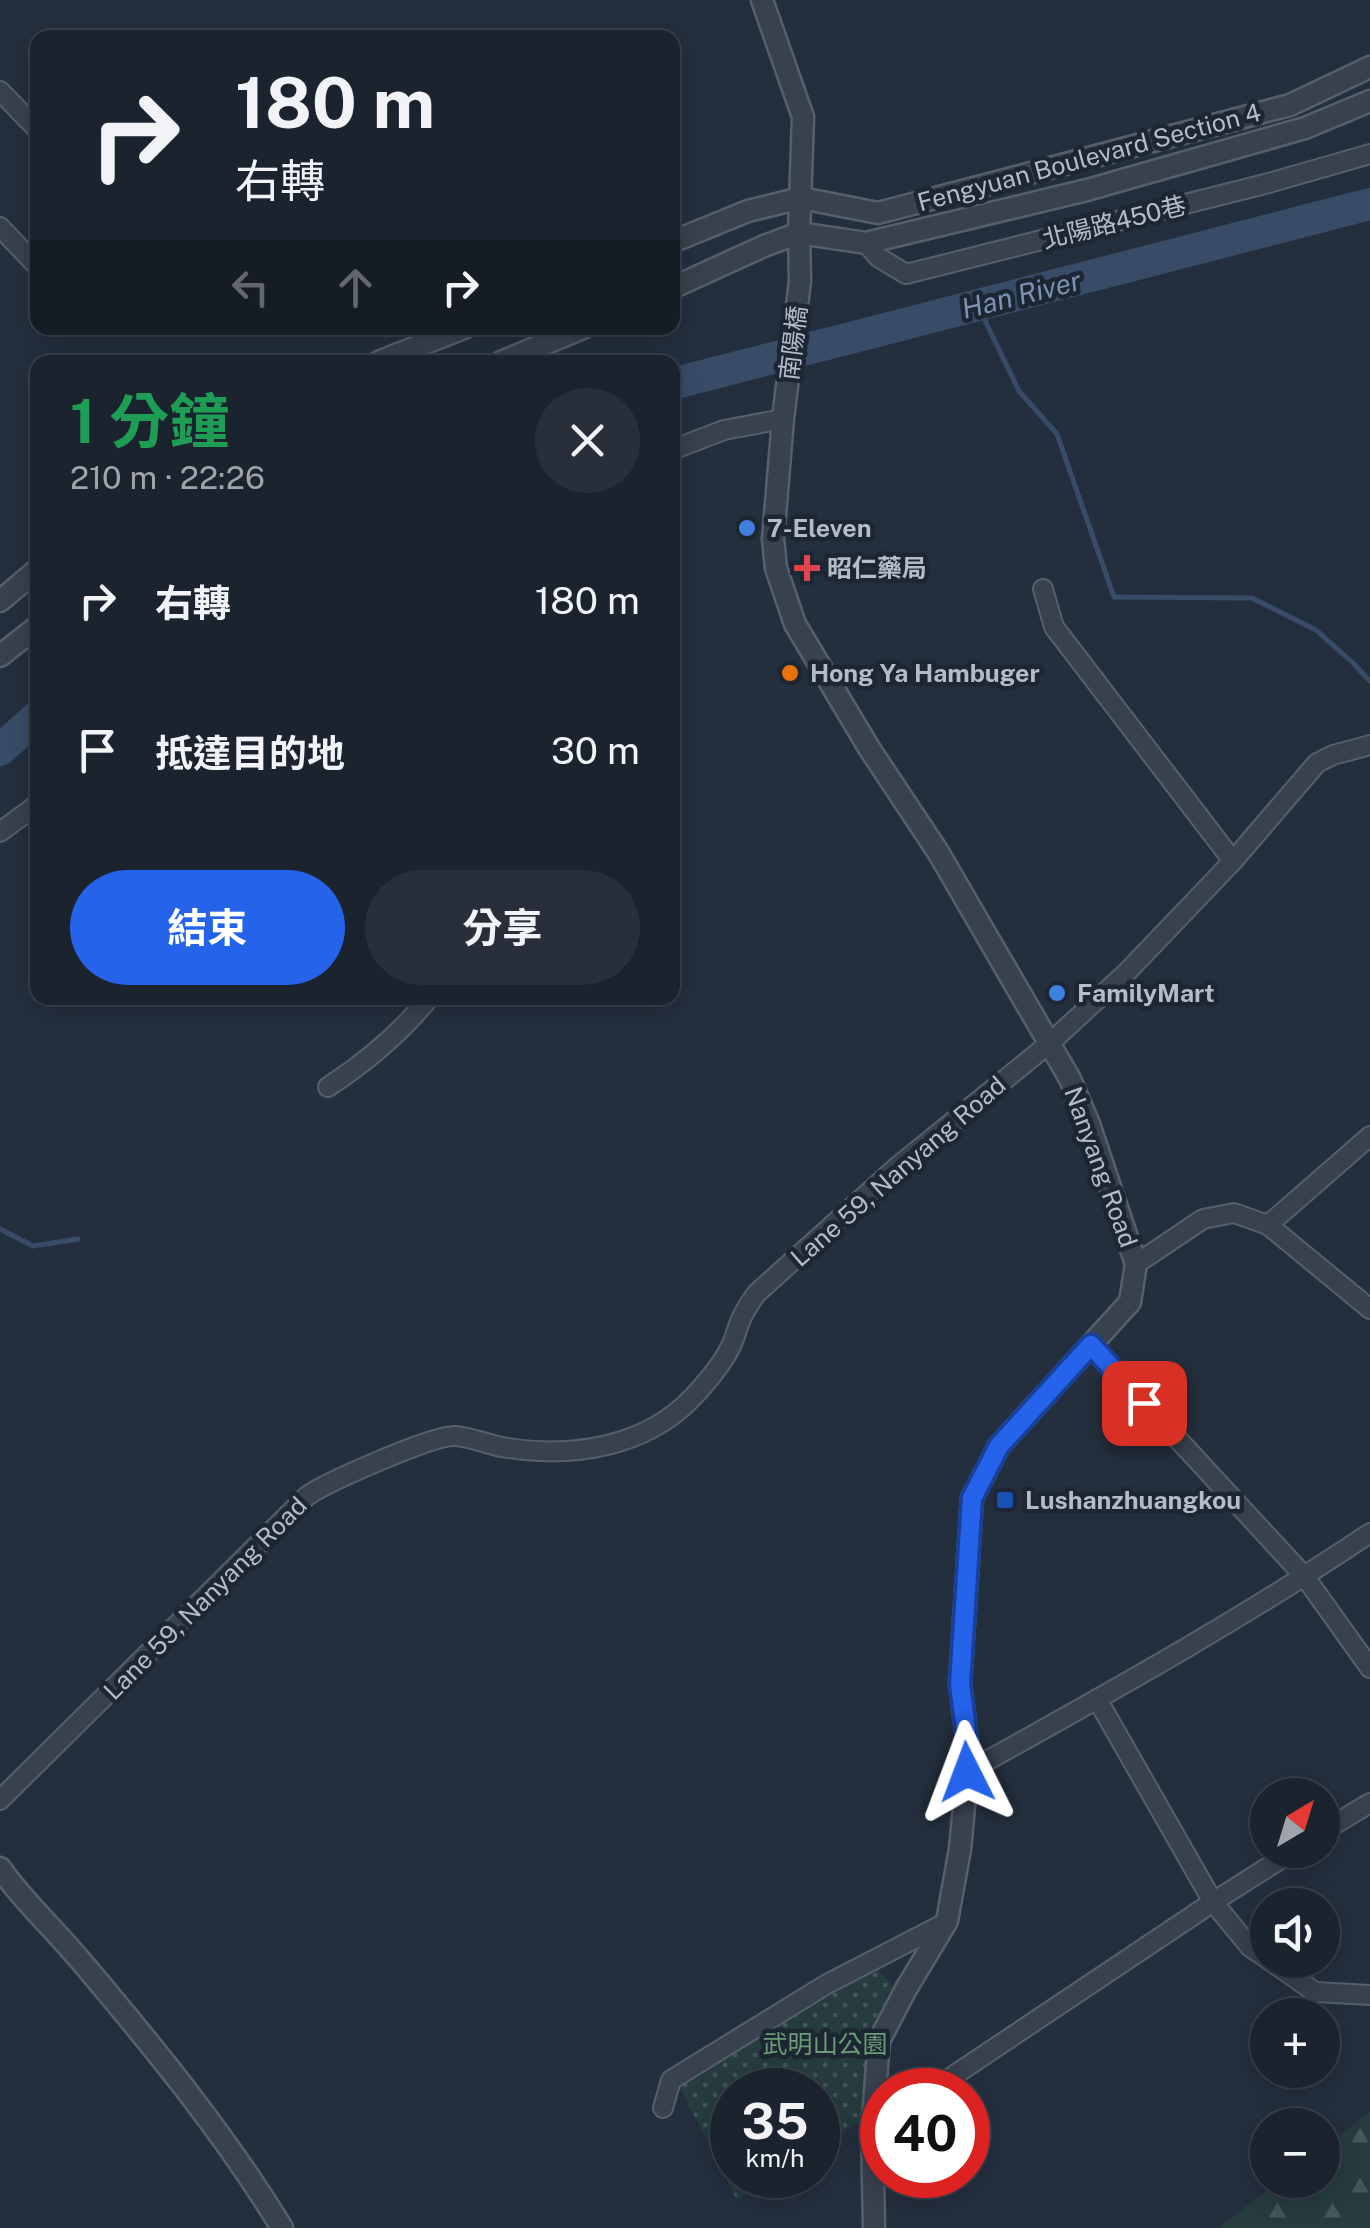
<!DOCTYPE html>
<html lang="zh-TW">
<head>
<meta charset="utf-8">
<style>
  body { margin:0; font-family:"Public Sans","Noto Sans TC",sans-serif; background:#282f3a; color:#f1f3f6; height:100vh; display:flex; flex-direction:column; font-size:38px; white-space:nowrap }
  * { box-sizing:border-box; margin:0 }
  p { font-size:32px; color:#a0a4aa }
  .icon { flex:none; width:55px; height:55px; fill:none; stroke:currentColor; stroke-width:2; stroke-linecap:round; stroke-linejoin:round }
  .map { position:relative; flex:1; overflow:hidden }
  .details { position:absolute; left:30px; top:355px; width:650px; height:650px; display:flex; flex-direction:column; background:#1b232e; border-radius:20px; box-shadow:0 5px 25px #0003,0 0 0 2px #39404a }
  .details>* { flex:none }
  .top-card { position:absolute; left:30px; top:30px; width:650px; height:305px; border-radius:20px; box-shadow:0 5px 25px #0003,0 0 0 2px #39404a; background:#1b232e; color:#f1f3f6; overflow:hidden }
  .needle { width:65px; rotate:38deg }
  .controls { position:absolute; left:1250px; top:1778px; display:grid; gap:20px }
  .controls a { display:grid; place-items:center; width:90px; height:90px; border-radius:50%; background:#1b232e; box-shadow:0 5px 25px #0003,0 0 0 2px #39404a; font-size:50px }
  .speed { position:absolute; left:710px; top:2068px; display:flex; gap:20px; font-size:50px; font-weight:700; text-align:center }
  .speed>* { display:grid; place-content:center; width:130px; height:130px; border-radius:50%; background:#1b232e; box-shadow:0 5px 25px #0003,0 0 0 2px #39404a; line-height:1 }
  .speed small { font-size:25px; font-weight:400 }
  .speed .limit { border:15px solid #d22; background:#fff; color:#111 }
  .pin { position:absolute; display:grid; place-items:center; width:85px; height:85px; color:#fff; margin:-42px; border-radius:20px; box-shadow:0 5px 15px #0006 }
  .me { position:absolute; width:110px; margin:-55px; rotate:357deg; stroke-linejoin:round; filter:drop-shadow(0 0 8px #0008) }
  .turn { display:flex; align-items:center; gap:35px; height:210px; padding:0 40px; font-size:45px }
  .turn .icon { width:130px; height:130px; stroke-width:2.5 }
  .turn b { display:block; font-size:70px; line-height:85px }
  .lanes { display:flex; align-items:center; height:95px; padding:0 40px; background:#0003; justify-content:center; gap:50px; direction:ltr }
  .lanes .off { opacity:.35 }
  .round { display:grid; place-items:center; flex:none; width:105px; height:105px; border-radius:52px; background:#282f3a }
  .summary { display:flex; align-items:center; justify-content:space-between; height:170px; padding:0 40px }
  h1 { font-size:60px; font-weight:700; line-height:75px; color:#1e9e55 }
  .primary-button { display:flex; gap:20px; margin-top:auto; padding:20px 40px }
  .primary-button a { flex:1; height:115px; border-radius:60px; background:#2563eb; color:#fff; font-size:40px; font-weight:700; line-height:115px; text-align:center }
  .primary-button a+a { background:#282f3a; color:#f1f3f6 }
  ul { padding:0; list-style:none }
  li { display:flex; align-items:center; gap:30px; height:150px; padding:0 40px }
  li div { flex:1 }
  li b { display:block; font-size:38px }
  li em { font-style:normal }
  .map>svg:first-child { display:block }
  .forest { fill:url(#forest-firs) }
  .park { fill:url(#park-dots) }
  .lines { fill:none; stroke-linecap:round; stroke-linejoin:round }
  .stream { stroke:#394c67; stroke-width:5 }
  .river { stroke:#394c67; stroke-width:32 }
  .minor-casing { stroke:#565f6c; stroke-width:22 }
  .tertiary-casing { stroke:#565f6c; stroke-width:25 }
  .minor { stroke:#38414e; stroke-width:18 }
  .tertiary { stroke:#38414e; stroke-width:20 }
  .route-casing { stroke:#184099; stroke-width:25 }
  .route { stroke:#2563eb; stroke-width:18 }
  .shop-dot { fill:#3f7fe0; stroke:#1d2633; stroke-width:4 }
  .health-dot { fill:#e0444e; stroke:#1d2633; stroke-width:4 }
  .food-dot { fill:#e8710a; stroke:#1d2633; stroke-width:4 }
  .transit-dot { fill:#1a4fb4; stroke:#1d2633; stroke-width:4 }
  .labels { text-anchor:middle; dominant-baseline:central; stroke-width:9; stroke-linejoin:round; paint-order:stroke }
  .street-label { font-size:25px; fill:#b4bcc9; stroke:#1d2633 }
  .poi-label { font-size:25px; font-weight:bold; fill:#b4bcc9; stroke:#1d2633; text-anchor:start }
  .park-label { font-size:25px; fill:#6b9a76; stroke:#1d2633 }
  .water-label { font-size:28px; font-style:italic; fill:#7c92b1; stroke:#1d2633 }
</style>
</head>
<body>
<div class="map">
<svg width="1370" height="2228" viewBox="0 0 1370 2228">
  <defs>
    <pattern id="forest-firs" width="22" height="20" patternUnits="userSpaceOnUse" patternTransform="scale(2.5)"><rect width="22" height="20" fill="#263c3f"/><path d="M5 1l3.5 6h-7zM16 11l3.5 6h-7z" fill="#435659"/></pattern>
    <pattern id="park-dots" width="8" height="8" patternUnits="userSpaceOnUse" patternTransform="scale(2.5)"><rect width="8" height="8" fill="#263c3f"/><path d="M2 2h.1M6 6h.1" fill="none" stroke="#435659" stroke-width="1.8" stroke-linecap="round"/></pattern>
  </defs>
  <rect width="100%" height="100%" fill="#242f3e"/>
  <path class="forest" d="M 1370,2112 L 1370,2228 L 1218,2228 L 1281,2180 L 1322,2180 L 1323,2148 Z"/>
  <path class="park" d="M 871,1962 L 893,1986 L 873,2026 L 861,2121 L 818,2149 L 818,2090 L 732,2090 L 732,2175 L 776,2175 L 737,2200 L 677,2082 Z"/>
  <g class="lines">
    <g class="stream">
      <path d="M 977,304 L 1019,391 L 1057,434 L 1114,597 L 1252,598 L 1316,630 L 1353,663 L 1370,681"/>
      <path d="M 0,1229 L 33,1246 L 78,1239"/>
    </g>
    <g class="river">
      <path d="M 672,384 L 1370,204"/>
      <path d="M 0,750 L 38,716"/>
    </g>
    <defs>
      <g id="minor">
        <path d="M 0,91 L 38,130"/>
        <path d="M 0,227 L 38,267"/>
        <path d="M 866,243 L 878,257 L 906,274 L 1265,184 L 1370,154"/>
        <path d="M 672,450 L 724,430 L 783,419"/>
        <path d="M 1043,589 L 1054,627 L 1233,861"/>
        <path d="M 0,832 L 38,804"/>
        <path d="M 328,1087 C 366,1062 400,1034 429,998"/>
        <path d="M 1268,1225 L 1370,1136"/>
        <path d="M 1136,1264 L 1203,1219 L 1234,1213 L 1268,1225 L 1370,1309"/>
        <path d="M 1091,1345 L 1305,1577 L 1370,1668"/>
        <path d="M 1097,1699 L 1213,1902 L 1250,1947 L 1268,1959"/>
        <path d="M 967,1772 C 1103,1696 1241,1620 1370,1533"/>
        <path d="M 0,1800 L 307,1496 C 327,1482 433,1435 455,1436 C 473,1437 490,1446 508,1448 C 573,1458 646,1447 693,1397 C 707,1382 721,1366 730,1348 C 735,1339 737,1328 741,1319 C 745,1310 751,1301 757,1293 L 898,1166 L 1050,1043 L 1127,972 L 1233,861 L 1317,763 L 1333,755 L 1370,745"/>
        <path d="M 1322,1832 L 1370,1803"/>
        <path d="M 1269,1960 L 1315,1992 L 1370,1995"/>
        <path d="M 932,2090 L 1213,1902 L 1295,1850"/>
        <path d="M 663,2108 L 671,2080 L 827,1984 L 947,1922"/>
      </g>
      <g id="tertiary">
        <path d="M 762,0 L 803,117 L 799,233 L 800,281 L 783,419 L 773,539 L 776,568 L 795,624 L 869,748 L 938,852 L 1070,1079 L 1089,1124 L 1136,1264 L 1130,1302 L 999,1446 L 972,1498 L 960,1684 L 969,1754 L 960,1849 L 947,1921 L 906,1989 L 879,2041 L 872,2130 L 874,2228"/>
        <path d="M 672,242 L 748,211 L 801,198 L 878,213 L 1290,105 L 1370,67"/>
        <path d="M 672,288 L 764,246 L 799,233 L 866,243 L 1087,190 L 1305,128 L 1370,101"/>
        <path d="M 378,362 L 464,328"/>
        <path d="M 501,362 L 583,328"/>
        <path d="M 0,601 L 38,569"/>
        <path d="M 0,656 L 38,626"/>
        <path d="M 0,1868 C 23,1901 54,1929 80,1960 C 152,2045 224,2133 282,2228"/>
      </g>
    </defs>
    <use href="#minor" class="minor-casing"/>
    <use href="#tertiary" class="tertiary-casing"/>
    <use href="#minor" class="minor"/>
    <use href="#tertiary" class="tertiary"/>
  </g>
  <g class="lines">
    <defs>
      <path id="route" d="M 967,1772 L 969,1754 L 960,1684 L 972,1498 L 999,1446 L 1091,1345 L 1144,1403"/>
    </defs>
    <use href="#route" class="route-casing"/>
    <use href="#route" class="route"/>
  </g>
  <g class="shop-dot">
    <circle cx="747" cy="528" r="10"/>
    <circle cx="1057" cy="993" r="10"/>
  </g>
  <path class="health-dot" d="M802 553h10v10h10v10h-10v10h-10v-10h-10v-10h10z"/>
  <circle class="food-dot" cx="790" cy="673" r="10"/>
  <rect class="transit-dot" x="995" y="1490" width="20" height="20" rx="5"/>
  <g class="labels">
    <g class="street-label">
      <text transform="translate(1089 157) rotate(-15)">Fengyuan Boulevard Section 4</text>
      <text transform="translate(1114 222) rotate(-14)">北陽路450巷</text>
      <text transform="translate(793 343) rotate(-83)">南陽橋</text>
      <text transform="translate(1101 1167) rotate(70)">Nanyang Road</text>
      <text transform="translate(898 1171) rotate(-41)">Lane 59, Nanyang Road</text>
      <text transform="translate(205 1598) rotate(-45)">Lane 59, Nanyang Road</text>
    </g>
    <g class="poi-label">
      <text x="767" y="528">7-Eleven</text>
      <text x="827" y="568">昭仁藥局</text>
      <text x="810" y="673">Hong Ya Hambuger</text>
      <text x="1077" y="993">FamilyMart</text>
      <text x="1025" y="1500">Lushanzhuangkou</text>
    </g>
    <g class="park-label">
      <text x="825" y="2044">武明山公園</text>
    </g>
    <g class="water-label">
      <text transform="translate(1021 294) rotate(-14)">Han River</text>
    </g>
  </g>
</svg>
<div class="controls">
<a><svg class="needle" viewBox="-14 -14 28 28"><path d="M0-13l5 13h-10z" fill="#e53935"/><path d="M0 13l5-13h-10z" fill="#a0a4aa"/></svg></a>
<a><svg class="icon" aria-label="sound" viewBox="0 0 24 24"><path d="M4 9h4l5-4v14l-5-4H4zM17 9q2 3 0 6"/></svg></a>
<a>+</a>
<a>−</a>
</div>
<div class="speed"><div>35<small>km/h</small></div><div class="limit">40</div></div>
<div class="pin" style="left:1144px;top:1403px;background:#d93025"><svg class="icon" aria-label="arrive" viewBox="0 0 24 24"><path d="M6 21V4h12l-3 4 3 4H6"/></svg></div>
<svg class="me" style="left:967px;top:1772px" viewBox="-20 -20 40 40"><path d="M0-17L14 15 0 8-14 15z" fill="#2563eb" stroke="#fff" stroke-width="4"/></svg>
<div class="top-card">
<div class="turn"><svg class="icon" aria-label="right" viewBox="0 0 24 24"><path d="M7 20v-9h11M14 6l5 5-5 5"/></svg><div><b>180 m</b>右轉</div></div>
<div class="lanes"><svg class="icon off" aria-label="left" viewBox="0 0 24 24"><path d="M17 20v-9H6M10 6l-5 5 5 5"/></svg><svg class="icon off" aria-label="ahead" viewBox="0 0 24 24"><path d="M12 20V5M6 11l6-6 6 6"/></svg><svg class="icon" aria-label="right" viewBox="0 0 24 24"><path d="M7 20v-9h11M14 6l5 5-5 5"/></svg></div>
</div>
<section class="details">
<div class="summary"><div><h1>1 分鐘</h1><p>210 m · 22:26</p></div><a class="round"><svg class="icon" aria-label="close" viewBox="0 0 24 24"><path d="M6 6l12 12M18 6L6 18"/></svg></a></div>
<ul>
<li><svg class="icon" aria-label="right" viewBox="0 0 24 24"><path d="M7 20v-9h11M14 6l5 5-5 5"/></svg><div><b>右轉</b></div><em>180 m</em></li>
<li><svg class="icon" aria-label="arrive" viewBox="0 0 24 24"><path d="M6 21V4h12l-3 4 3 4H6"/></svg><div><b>抵達目的地</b></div><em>30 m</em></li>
</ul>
<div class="primary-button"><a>結束</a><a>分享</a></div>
</section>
</div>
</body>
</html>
